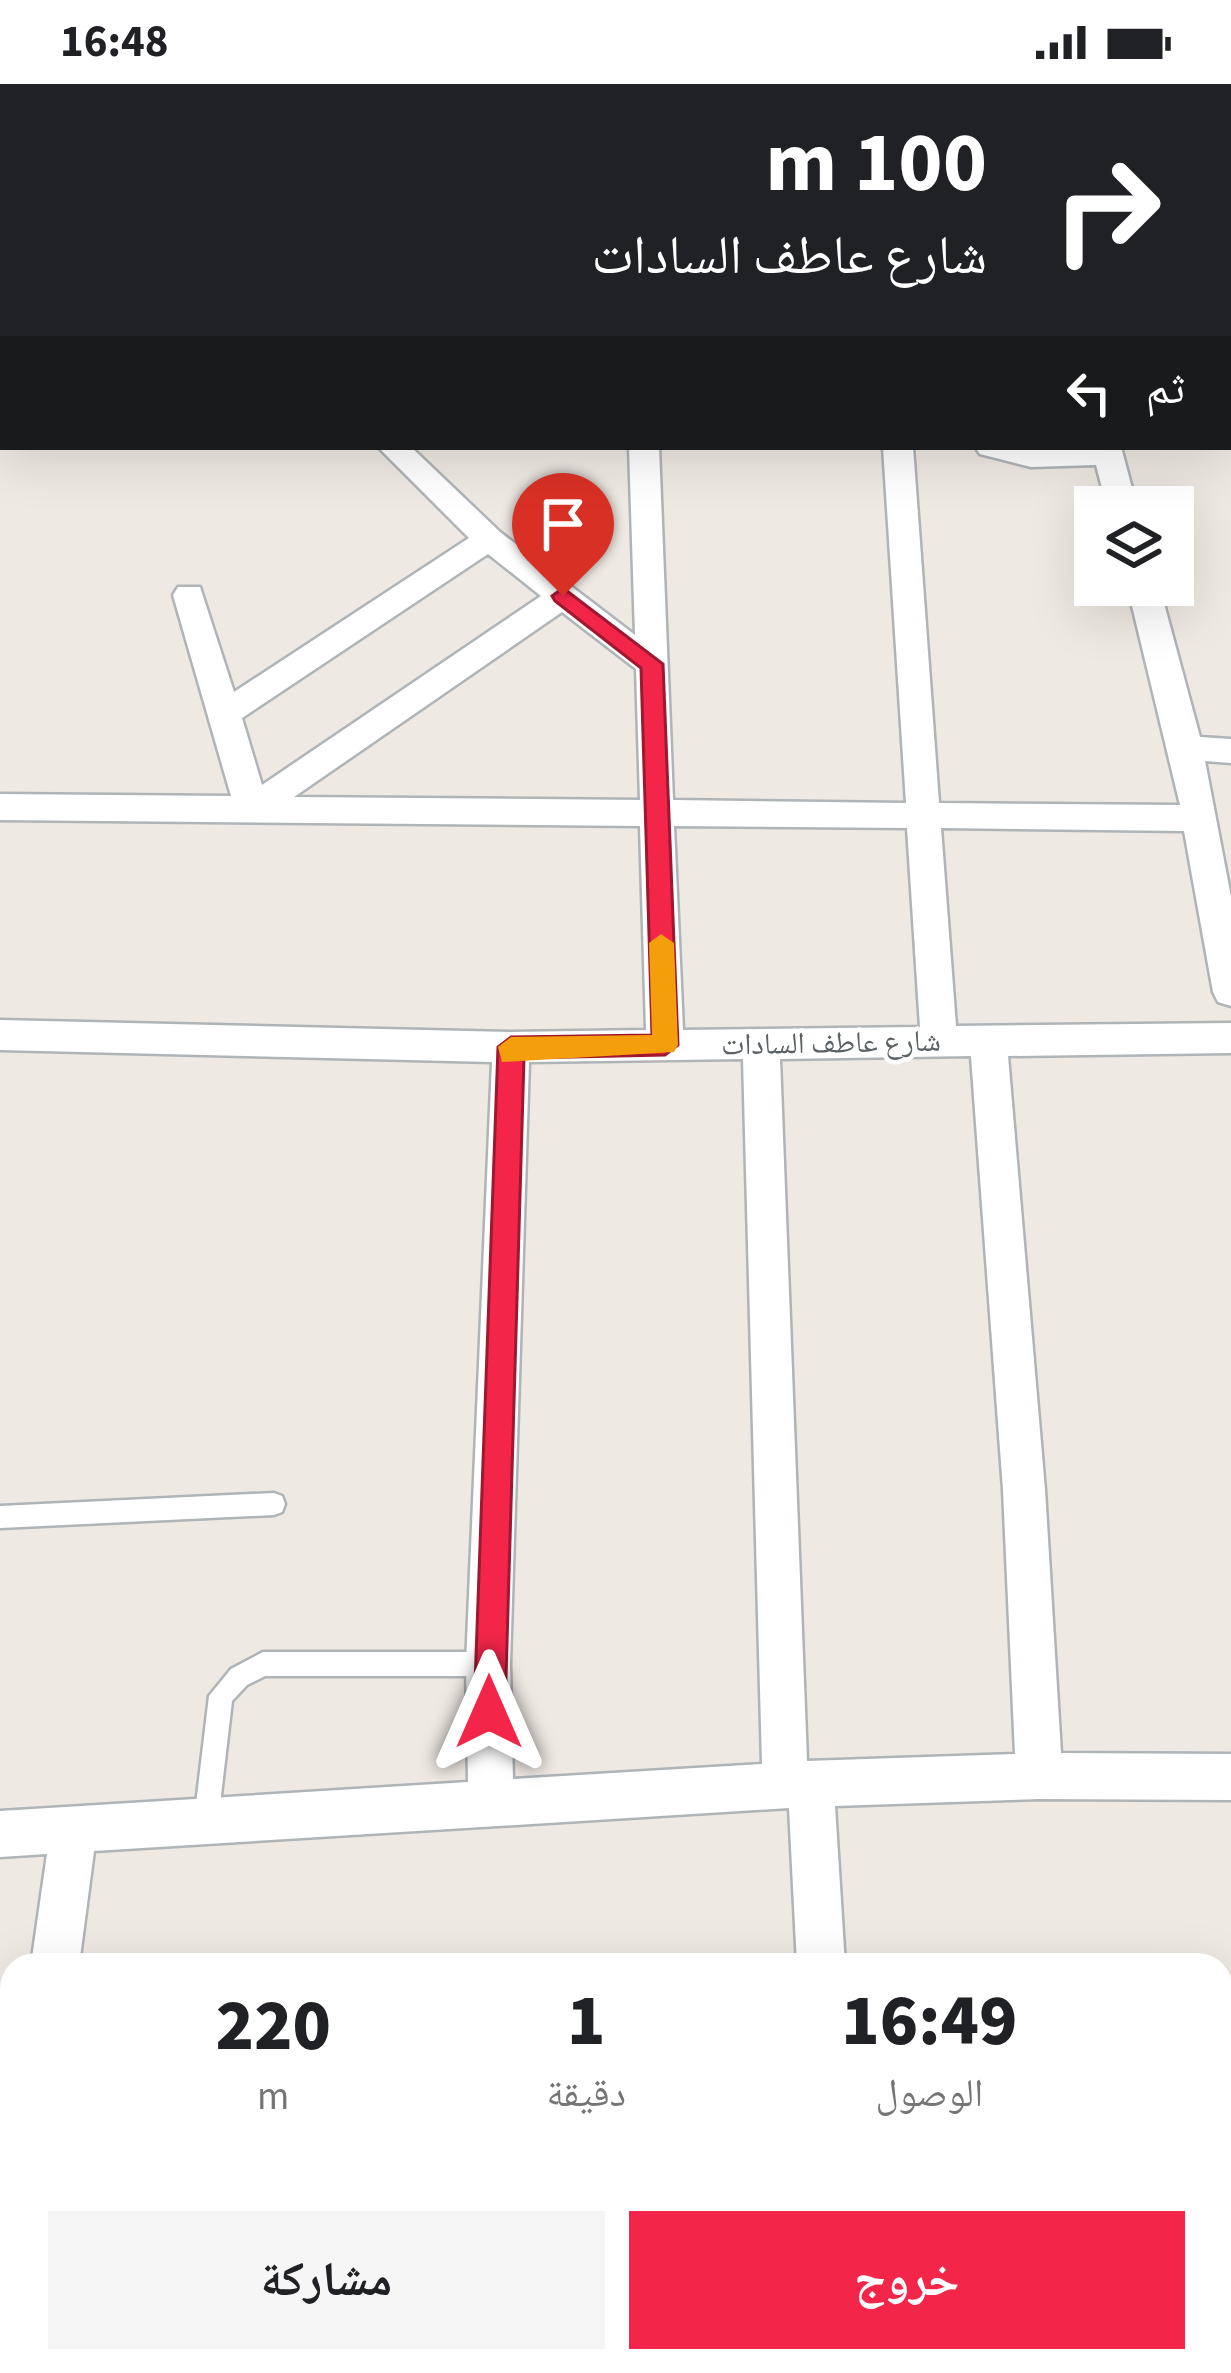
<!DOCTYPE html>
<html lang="ar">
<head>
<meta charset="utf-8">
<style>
  body { margin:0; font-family:"Source Sans 3","Noto Naskh Arabic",sans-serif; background:#f6f6f6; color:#202124; direction:rtl; height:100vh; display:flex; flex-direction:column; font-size:45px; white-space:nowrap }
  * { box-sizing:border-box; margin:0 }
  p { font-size:39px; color:#757577 }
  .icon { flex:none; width:66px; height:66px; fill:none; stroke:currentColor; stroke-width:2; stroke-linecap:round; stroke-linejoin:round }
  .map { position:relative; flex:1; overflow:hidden; direction:ltr }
  .panel { position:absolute; left:0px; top:1869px; width:1233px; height:420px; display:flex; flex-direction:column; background:#fff; border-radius:36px 36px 0 0; box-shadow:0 12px 48px #0002; direction:rtl }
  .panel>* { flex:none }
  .hud { position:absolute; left:0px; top:0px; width:1233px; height:366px; box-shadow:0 12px 48px #0002; direction:rtl; background:#202124; color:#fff; overflow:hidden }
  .buttons { position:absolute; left:1074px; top:402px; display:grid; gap:24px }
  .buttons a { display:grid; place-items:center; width:120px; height:120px; border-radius:0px; background:#fff; box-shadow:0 12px 48px #0002; font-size:60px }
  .pin { position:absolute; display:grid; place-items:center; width:102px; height:102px; color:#fff; margin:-123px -51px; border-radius:50% 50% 50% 0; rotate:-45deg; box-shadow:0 0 12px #0007 }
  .pin .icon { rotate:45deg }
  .me { position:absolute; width:132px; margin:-66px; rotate:0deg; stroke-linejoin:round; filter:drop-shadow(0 0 9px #0008) }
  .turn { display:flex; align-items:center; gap:42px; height:252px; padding:0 48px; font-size:54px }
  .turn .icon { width:156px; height:156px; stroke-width:2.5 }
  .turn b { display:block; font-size:84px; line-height:102px }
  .then { display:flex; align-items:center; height:114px; padding:0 48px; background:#0003; gap:24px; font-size:45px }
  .eta { display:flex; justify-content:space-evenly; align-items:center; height:204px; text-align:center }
  .eta b { font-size:72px; font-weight:800; line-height:84px }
  .primary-button { display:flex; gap:24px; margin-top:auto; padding:24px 48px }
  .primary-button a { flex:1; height:138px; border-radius:0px; background:#f32549; color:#fff; font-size:48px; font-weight:800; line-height:138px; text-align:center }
  .primary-button a+a { background:#f6f6f6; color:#202124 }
  .status { display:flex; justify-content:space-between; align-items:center; height:84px; padding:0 60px; background:#fff; direction:ltr }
  .status svg { height:33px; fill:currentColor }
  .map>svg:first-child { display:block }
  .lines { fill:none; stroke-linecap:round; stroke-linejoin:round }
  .lane-casing { stroke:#afb4b7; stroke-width:5 }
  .street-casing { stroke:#afb4b7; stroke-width:5 }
  .lane { fill:#fff; fill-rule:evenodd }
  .street { fill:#fff; fill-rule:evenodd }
  .route { fill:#f32549; stroke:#9e182f; stroke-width:3 }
  .slow { fill:#f59e0b }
  .labels { text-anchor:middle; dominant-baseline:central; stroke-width:9; stroke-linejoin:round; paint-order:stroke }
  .street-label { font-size:30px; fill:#5b6265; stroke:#fff }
</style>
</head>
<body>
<div class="status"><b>16:48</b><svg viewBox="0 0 49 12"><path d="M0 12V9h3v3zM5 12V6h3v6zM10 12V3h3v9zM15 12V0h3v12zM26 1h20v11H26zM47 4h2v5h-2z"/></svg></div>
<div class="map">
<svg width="1231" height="2289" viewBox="0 0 1231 2289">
  <rect width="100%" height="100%" fill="#efe9e3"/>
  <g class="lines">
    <defs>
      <g id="lane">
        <path d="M 274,1409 L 282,1412 L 285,1420 L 282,1428 L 274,1431 L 0,1444 L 0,1422 Z"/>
        <path d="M 263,1568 L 488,1568 L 496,1572 L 500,1580 L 496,1588 L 488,1592 L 265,1592 L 247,1601 L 232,1617 L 218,1737 L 215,1746 L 206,1749 L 197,1746 L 194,1737 L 209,1612 L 231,1585 Z"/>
      </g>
      <g id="street">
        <rect x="39" y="0" width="26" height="3"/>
        <path d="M 774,0 L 801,0 L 804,3 L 777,3 Z"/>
        <path d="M 992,0 L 1018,0 L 1020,3 L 994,3 Z"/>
        <path d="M 1109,0 L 1135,0 L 1136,3 L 1110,3 Z"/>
        <rect x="1189" y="0" width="26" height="3"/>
        <rect x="1230" y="126" width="1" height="21"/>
        <path d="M 3,153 L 3,178 L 0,179 L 0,154 Z"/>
        <rect x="1230" y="208" width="1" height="18"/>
        <rect x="1230" y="264" width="1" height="18"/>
        <rect x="1230" y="301" width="1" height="18"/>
        <rect x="0" y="340" width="3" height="20"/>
        <path d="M 378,363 L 411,363 L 500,448 L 635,551 L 629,363 L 659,363 L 673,716 L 906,719 L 883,363 L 913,363 L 939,719 L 1180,721 L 1127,501 L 1159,501 L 1200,653 L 1231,655 L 1231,679 L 1205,677 L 1231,813 L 1231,922 L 1218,918 L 1213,908 L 1184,747 L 941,744 L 956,942 L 1231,939 L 1231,969 L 1008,972 L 1045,1406 L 1061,1669 L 1231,1670 L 1231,1716 L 1039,1715 L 835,1722 L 845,1881 L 797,1881 L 789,1724 L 94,1767 L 79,1881 L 31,1881 L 47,1770 L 0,1773 L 0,1727 L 468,1698 L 466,1580 L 492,978 L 0,966 L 0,936 L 511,948 L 646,946 L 640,742 L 0,736 L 0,710 L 231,712 L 173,511 L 178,503 L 200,503 L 234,608 L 469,454 ZM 488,470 L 541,512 L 262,701 L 242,634 ZM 562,528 L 636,585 L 640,716 L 294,713 ZM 674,742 L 907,744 L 920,943 L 683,946 ZM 971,972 L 1003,1406 L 1015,1670 L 807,1677 L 780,975 ZM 743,975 L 762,1680 L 513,1695 L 510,1580 L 529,978 Z"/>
        <path d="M 975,363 L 1121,363 L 1137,423 L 1107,423 L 1096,381 L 1031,383 L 980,370 Z"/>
        <path d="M 12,2163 L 12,2277 L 26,2277 L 21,2289 L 0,2289 L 0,2168 Z"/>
        <path d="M 817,2277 L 869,2277 L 870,2289 L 818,2289 Z"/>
      </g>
    </defs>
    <use href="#lane" class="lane-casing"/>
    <use href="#street" class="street-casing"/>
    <use href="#lane" class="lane"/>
    <use href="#street" class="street"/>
  </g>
  <path class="route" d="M 563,504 L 663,580 L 678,961 L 665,971 L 524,974 L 505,1628 L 500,1639 L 489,1643 L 478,1639 L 474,1628 L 498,963 L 511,953 L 652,951 L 641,584 L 555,517 L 552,512 Z"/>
  <path class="slow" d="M 661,850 L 674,859 L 678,961 L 674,968 L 502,978 L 498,963 L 511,953 L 652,951 L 649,859 Z"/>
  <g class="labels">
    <g class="street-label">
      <text transform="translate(831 959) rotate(-1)">شارع عاطف السادات</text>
    </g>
  </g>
</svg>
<div class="buttons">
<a><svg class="icon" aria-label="layers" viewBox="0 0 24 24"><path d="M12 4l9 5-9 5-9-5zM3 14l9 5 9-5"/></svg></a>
</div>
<div class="pin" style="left:563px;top:512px;background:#d93025"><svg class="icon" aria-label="arrive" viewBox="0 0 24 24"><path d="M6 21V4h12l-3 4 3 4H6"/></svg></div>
<svg class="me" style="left:489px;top:1628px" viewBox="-20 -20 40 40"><path d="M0-17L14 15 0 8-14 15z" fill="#f32549" stroke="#fff" stroke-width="4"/></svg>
<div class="hud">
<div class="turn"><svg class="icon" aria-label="right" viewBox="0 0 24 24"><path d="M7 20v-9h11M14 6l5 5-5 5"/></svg><div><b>100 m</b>شارع عاطف السادات</div></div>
<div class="then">ثم<svg class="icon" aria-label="left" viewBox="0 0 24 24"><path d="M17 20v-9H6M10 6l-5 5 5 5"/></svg></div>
</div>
<section class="panel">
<div class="eta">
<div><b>16:49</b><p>الوصول</p></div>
<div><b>1</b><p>دقيقة</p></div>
<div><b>220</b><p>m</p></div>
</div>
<div class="primary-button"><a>خروج</a><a>مشاركة</a></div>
</section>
</div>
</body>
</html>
